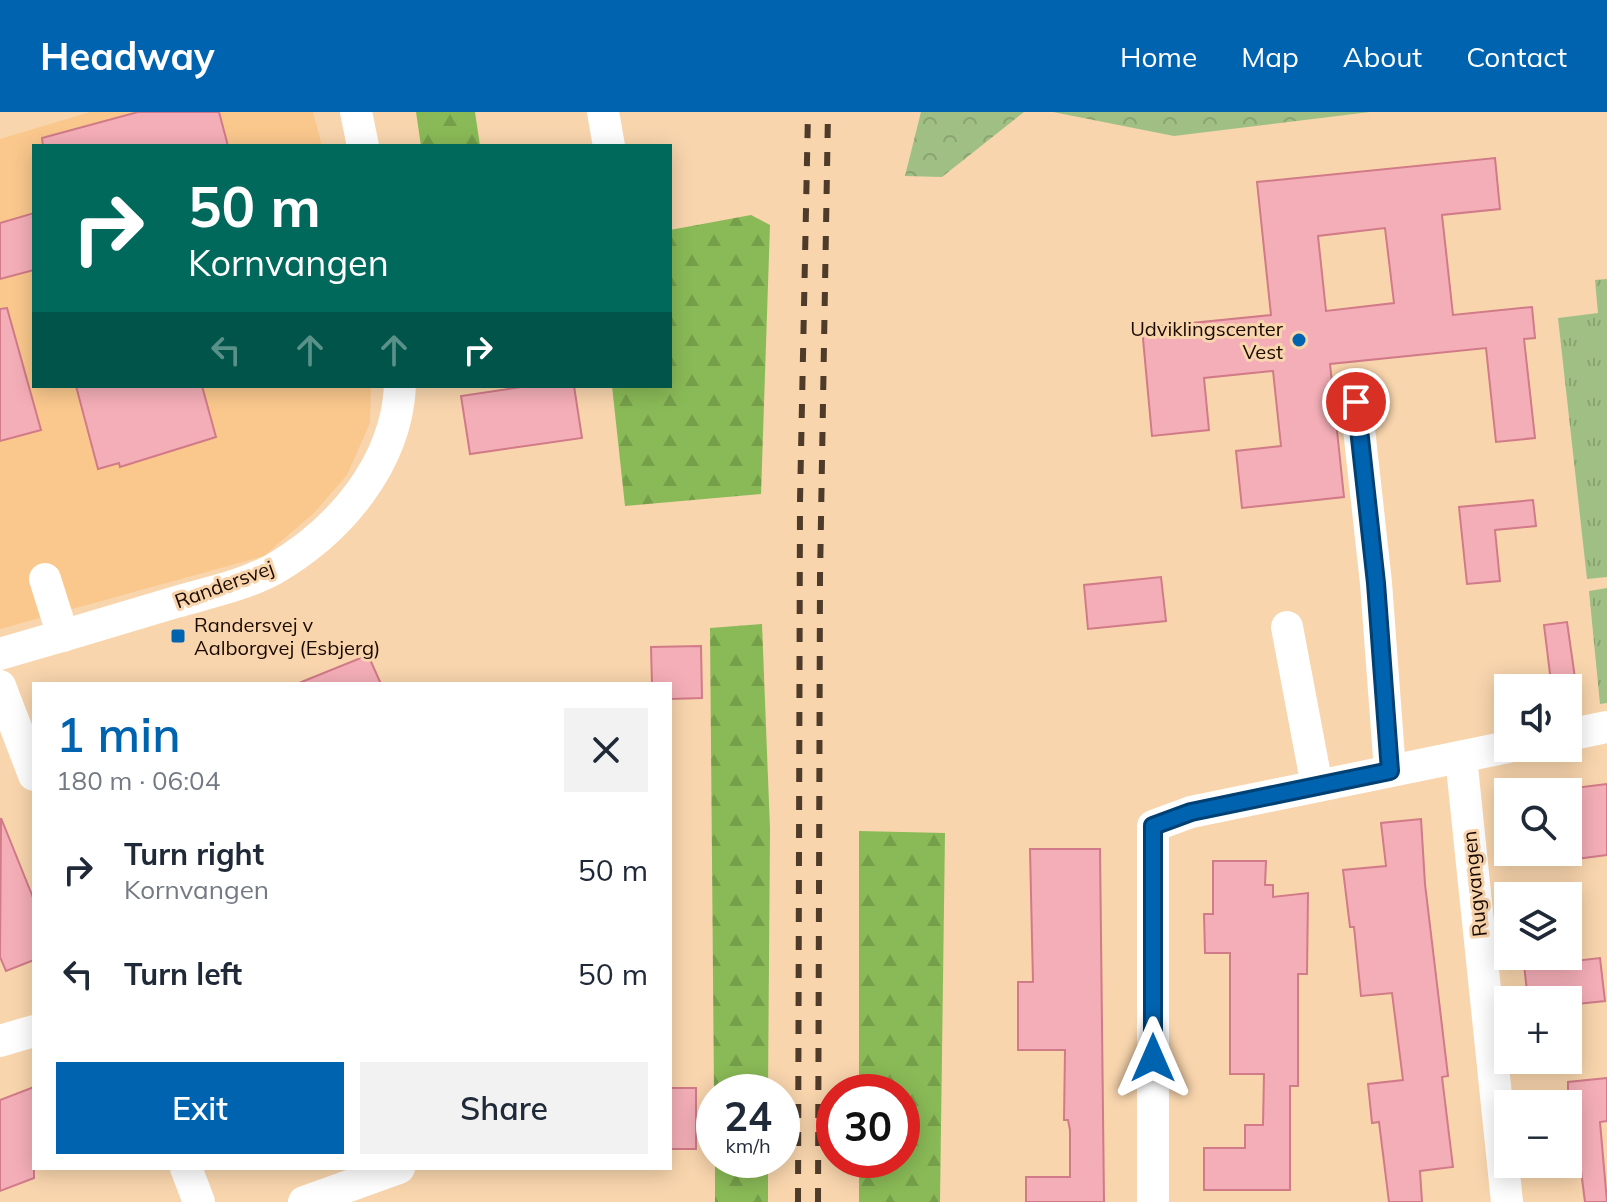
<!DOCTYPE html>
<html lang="en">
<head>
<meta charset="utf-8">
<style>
  body { margin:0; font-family:Mulish,sans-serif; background:#f2f2f3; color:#1f2937; height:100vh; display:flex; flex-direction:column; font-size:30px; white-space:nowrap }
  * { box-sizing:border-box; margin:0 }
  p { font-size:26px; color:#747a83 }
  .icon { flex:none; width:44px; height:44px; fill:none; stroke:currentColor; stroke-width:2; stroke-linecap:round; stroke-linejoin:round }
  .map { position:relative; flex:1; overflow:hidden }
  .panel { position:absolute; left:32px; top:570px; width:640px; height:488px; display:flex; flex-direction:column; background:#fff; border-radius:0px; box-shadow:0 4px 20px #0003 }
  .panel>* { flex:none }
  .guide { position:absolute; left:32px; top:32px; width:640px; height:244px; border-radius:0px; box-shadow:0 4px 20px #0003; background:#00695c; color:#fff; overflow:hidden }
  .controls { position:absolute; left:1494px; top:562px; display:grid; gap:16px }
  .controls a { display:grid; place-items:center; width:88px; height:88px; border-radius:0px; background:#fff; box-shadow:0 4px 20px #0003; font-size:40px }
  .speed { position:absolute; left:696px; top:962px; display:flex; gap:16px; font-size:40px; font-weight:700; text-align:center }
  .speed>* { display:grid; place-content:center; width:104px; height:104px; border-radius:50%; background:#fff; box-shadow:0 4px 20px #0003; line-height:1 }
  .speed small { font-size:20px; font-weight:400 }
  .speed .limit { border:12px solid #d22; background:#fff; color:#111 }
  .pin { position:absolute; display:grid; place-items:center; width:68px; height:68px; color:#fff; margin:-34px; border:4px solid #fff; border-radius:50%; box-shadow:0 2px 8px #0007 }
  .me { position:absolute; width:88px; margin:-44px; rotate:0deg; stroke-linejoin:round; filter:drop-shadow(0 0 6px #0008) }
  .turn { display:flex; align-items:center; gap:28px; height:168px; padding:0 24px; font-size:36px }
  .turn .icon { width:104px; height:104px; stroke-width:2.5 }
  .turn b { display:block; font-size:56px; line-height:68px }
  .lanes { display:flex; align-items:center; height:76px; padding:0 24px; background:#0003; justify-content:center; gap:40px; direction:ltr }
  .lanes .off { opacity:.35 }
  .round { display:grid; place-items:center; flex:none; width:84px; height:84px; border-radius:0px; background:#f2f2f3 }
  .head { display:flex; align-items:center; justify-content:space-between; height:136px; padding:0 24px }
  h1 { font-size:48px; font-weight:600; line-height:60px; color:#0063b0 }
  .cta { display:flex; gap:16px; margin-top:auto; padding:16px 24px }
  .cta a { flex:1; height:92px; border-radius:0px; background:#0063b0; color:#fff; font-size:32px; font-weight:600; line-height:92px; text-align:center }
  .cta a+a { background:#f2f2f3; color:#1f2937 }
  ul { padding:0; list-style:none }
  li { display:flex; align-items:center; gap:24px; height:104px; padding:0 24px }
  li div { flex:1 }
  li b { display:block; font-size:30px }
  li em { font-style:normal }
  header { display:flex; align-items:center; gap:48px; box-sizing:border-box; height:112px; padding:0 40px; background:#0063b0; color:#fff }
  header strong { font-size:38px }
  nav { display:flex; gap:44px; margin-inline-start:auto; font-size:28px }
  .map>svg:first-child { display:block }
  .built { fill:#fac88d }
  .grass { fill:url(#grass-tufts) }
  .forest { fill:url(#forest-firs) }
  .park { fill:url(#park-crowns) }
  .building { fill:#f4aeb7; stroke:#d17a88; stroke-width:2; fill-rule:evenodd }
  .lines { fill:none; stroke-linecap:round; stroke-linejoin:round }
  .minor { stroke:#fff; stroke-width:32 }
  .rail { stroke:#4f3b2a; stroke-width:6; stroke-dasharray:14 14; stroke-linecap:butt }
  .route-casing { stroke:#004072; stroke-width:20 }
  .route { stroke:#0063b0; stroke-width:14 }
  .poi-dot { fill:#0063b0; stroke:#f8d5ad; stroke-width:3 }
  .labels { text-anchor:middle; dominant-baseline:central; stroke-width:6; stroke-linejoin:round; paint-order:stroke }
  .poi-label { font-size:20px; fill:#1a0a00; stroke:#f8d5ad; text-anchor:end }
  .street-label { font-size:20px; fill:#1a0a00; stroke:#f8d5ad }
</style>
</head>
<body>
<header>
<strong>Headway</strong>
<nav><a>Home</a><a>Map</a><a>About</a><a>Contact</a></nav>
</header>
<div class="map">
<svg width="1607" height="1090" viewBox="0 0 1607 1090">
  <defs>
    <pattern id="grass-tufts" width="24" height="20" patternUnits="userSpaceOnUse" patternTransform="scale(2)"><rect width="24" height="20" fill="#a0bf85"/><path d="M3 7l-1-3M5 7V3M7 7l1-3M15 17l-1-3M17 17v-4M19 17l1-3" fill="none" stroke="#89a371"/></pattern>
    <pattern id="forest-firs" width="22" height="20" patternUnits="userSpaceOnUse" patternTransform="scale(2)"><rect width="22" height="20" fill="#8aba57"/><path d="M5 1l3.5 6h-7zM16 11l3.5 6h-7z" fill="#769f4a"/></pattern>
    <pattern id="park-crowns" width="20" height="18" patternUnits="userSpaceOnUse" patternTransform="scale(2)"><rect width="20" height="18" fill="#a0bf85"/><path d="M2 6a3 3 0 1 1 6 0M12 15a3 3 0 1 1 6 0" fill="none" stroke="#89a371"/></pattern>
  </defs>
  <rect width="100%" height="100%" fill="#f8d5ad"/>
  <path class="built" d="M 90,0 L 313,0 L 322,34 L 34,34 L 34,274 L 371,274 L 370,311 L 347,363 L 314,401 L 264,444 L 0,517 L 0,27 Z"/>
  <g class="grass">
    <path d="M 1607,167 L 1607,465 L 1587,467 L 1558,206 L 1598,201 L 1595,168 Z"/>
    <path d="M 1607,476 L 1607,591 L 1600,592 L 1589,479 Z"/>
  </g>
  <g class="forest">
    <path d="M 416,0 L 475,0 L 480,34 L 421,34 Z"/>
    <path d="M 751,103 L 770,113 L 761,382 L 625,394 L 612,274 L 670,274 L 670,118 Z"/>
    <path d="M 762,512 L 770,717 L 768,980 L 714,980 L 710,516 Z"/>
    <path d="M 859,719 L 945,721 L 940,1090 L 859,1090 L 859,1048 L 902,1048 L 902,980 L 859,980 Z"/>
    <rect x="715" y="1048" width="53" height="42"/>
  </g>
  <g class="park">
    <path d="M 921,0 L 1024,0 L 942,65 L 905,64 Z"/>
    <path d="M 1053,0 L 1370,0 L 1174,24 Z"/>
  </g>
  <g class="building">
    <path d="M 138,0 L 219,0 L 228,34 L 43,34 L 42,26 Z"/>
    <path d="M 1495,46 L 1500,97 L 1442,103 L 1453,203 L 1532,195 L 1535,226 L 1524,227 L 1535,326 L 1496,330 L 1486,236 L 1330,252 L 1344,385 L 1242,396 L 1236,339 L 1281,334 L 1273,259 L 1204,266 L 1209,318 L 1152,324 L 1142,216 L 1271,203 L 1257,70 ZM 1385,116 L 1394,191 L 1326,199 L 1318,124 Z"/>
    <path d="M 34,101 L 34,158 L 0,167 L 0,111 Z"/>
    <path d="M 7,196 L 41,318 L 0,329 L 0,197 Z"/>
    <path d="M 76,274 L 202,274 L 216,325 L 120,355 L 119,351 L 98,357 Z"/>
    <path d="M 528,274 L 574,274 L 582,326 L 470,342 L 461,284 Z"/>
    <path d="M 1533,388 L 1536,414 L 1495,418 L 1500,469 L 1467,472 L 1459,395 Z"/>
    <path d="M 1161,465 L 1166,509 L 1088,517 L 1084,473 Z"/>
    <path d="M 1567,510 L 1575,566 L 1551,570 L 1544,513 Z"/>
    <path d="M 701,534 L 702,586 L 670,587 L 670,572 L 652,572 L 651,535 Z"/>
    <path d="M 368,543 L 381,572 L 299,572 L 299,571 Z"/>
    <path d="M 1607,672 L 1607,743 L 1568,748 L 1570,716 L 1566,677 Z"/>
    <path d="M 1,706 L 34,788 L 34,848 L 6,859 L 0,845 Z"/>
    <path d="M 1421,707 L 1425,772 L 1448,964 L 1442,965 L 1453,1055 L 1420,1059 L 1422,1090 L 1389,1090 L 1379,1010 L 1372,1011 L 1368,972 L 1403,968 L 1392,881 L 1361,884 L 1354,815 L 1350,815 L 1343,758 L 1386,754 L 1381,711 Z"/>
    <path d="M 1030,737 L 1100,737 L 1104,1090 L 1026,1090 L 1026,1065 L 1070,1065 L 1070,1018 L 1068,1008 L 1064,1008 L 1065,938 L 1018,938 L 1018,870 L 1033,870 Z"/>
    <path d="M 1213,749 L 1266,749 L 1265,773 L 1273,773 L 1273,785 L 1308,781 L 1307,862 L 1298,862 L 1298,974 L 1290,974 L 1290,1078 L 1204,1078 L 1204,1036 L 1245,1036 L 1245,1013 L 1263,1013 L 1264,962 L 1230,962 L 1230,841 L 1205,841 L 1204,802 L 1213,802 Z"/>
    <path d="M 1523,844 L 1574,844 L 1575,849 L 1600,846 L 1605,889 L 1568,893 L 1568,888 L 1528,888 Z"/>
    <path d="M 1607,966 L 1607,1009 L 1600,1010 L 1607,1090 L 1585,1090 L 1575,1012 L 1568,1013 L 1568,970 Z"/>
    <path d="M 34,975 L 34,1066 L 0,1079 L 0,988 Z"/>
    <rect x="670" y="976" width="26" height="61"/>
  </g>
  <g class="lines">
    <g class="minor">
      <path d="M 356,0 L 363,34"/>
      <path d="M 603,0 L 609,34"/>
      <path d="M 1356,290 L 1376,471 L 1390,659"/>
      <path d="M 45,467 L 63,524"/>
      <path d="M 1287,515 L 1317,674"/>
      <path d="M 0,542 C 59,525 117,508 176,490 C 207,481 245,473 274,457 C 339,419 396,353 400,274"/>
      <path d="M 0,574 L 34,663"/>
      <path d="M 1568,623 L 1607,615"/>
      <path d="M 1461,645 L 1507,1090"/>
      <path d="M 0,929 L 34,919"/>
      <path d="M 186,1056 L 199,1090"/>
      <path d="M 304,1090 L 399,1056"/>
      <path d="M 1153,1090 L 1153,714 L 1191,700 L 1508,635"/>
    </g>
    <g class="rail">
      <path d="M 798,1090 L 800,389 L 808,0"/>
      <path d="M 818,1090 L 820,465 L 828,0"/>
    </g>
  </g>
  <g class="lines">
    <defs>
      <path id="route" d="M 1153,946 L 1153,714 L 1191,700 L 1390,659 L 1376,471 L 1356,290"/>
    </defs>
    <use href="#route" class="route-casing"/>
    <use href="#route" class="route"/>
  </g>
  <g class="poi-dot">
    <circle cx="1299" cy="228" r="8"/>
    <rect x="170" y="516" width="16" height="16" rx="4"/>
  </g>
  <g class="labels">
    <g class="poi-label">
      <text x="1283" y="216">Udviklingscenter<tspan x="1283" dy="23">Vest</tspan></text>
      <text x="194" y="512" text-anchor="start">Randersvej v<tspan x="194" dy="23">Aalborgvej (Esbjerg)</tspan></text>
    </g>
    <g class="street-label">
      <text transform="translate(224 472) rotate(-20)">Randersvej</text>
      <text transform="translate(1474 772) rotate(-96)">Rugvangen</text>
    </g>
  </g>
</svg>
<div class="controls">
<a><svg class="icon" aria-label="sound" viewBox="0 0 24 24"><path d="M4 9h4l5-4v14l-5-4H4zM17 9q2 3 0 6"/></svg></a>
<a><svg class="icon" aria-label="search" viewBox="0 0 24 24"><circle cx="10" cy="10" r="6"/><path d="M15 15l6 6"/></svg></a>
<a><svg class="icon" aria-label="layers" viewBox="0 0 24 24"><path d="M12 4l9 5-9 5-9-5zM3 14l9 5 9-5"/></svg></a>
<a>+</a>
<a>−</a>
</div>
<div class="speed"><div>24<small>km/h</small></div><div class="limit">30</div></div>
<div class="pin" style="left:1356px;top:290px;background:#d93025"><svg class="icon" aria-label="arrive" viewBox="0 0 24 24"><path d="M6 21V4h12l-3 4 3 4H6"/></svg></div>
<svg class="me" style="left:1153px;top:946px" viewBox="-20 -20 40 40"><path d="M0-17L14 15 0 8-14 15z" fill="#0063b0" stroke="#fff" stroke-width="4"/></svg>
<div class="guide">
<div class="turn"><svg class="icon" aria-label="right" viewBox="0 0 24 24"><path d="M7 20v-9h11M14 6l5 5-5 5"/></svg><div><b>50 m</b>Kornvangen</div></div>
<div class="lanes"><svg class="icon off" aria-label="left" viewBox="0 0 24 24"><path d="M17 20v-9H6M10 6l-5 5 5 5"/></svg><svg class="icon off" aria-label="ahead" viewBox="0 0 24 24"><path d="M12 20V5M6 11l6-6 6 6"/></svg><svg class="icon off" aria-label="ahead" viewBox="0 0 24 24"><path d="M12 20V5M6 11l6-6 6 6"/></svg><svg class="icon" aria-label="right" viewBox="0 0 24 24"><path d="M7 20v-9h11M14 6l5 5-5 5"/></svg></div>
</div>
<section class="panel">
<div class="head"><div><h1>1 min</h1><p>180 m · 06:04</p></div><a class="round"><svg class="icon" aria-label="close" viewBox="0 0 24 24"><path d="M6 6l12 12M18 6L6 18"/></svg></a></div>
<ul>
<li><svg class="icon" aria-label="right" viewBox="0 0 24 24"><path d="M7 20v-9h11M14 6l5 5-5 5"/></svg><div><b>Turn right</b><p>Kornvangen</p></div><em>50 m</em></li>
<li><svg class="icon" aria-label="left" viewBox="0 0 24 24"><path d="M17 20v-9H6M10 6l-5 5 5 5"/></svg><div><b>Turn left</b></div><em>50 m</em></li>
</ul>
<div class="cta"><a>Exit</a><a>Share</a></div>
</section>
</div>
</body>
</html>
